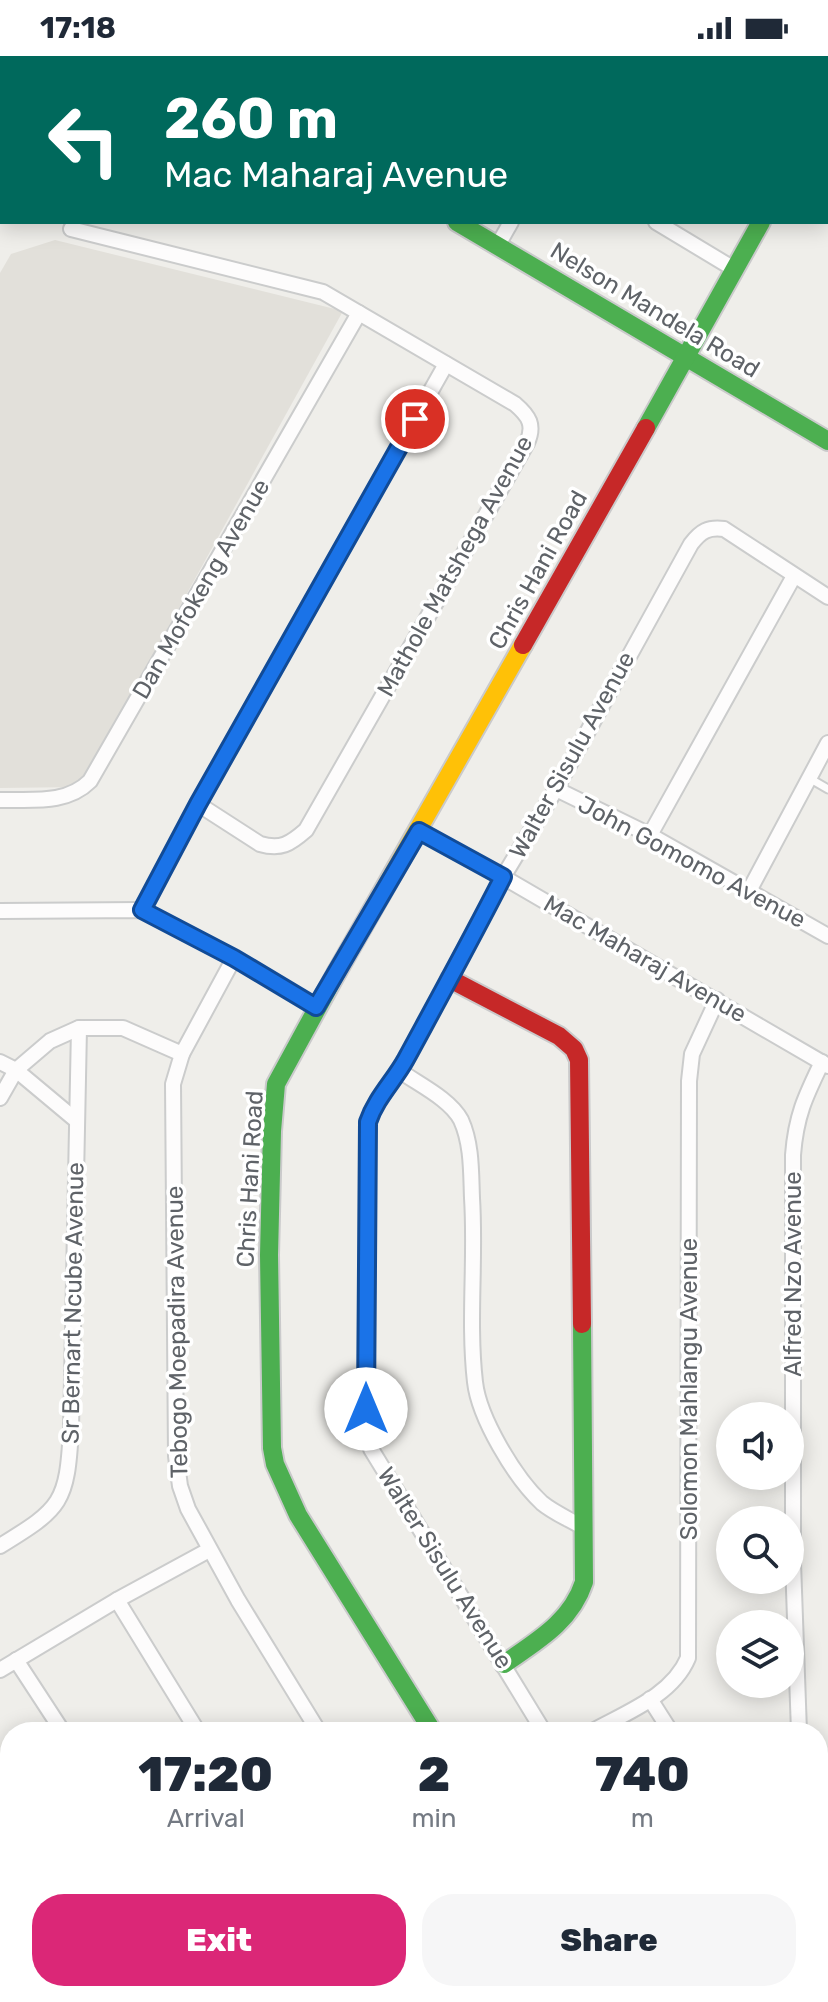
<!DOCTYPE html>
<html lang="en">
<head>
<meta charset="utf-8">
<style>
  body { margin:0; font-family:Rubik,sans-serif; background:#f6f6f7; color:#1f2937; height:100vh; display:flex; flex-direction:column; font-size:30px; white-space:nowrap }
  * { box-sizing:border-box; margin:0 }
  p { font-size:26px; color:#747a83 }
  .icon { flex:none; width:44px; height:44px; fill:none; stroke:currentColor; stroke-width:2; stroke-linecap:round; stroke-linejoin:round }
  .map { position:relative; flex:1; overflow:hidden }
  .side { position:absolute; left:0px; top:1666px; width:828px; height:280px; display:flex; flex-direction:column; background:#fff; border-radius:32px 32px 0 0; box-shadow:0 4px 20px #0003 }
  .side>* { flex:none }
  .guide { position:absolute; left:0px; top:0px; width:828px; height:168px; box-shadow:0 4px 20px #0003; background:#00695c; color:#fff; overflow:hidden }
  .tools { position:absolute; left:716px; top:1346px; display:grid; gap:16px }
  .tools a { display:grid; place-items:center; width:88px; height:88px; border-radius:50%; background:#fff; box-shadow:0 4px 20px #0003; font-size:40px }
  .pin { position:absolute; display:grid; place-items:center; width:68px; height:68px; color:#fff; margin:-34px; border:4px solid #fff; border-radius:50%; box-shadow:0 2px 8px #0007 }
  .me { position:absolute; width:88px; margin:-44px; rotate:0deg; stroke-linejoin:round; filter:drop-shadow(0 0 6px #0008) }
  .turn { display:flex; align-items:center; gap:28px; height:168px; padding:0 32px; font-size:36px }
  .turn .icon { width:104px; height:104px; stroke-width:2.5 }
  .turn b { display:block; font-size:56px; line-height:68px }
  .eta { display:flex; justify-content:space-evenly; align-items:center; height:136px; text-align:center }
  .eta b { font-size:48px; font-weight:800; line-height:56px }
  .primary-button { display:flex; gap:16px; margin-top:auto; padding:16px 32px }
  .primary-button a { flex:1; height:92px; border-radius:32px; background:#db2777; color:#fff; font-size:32px; font-weight:800; line-height:92px; text-align:center }
  .primary-button a+a { background:#f6f6f7; color:#1f2937 }
  .status { display:flex; justify-content:space-between; align-items:center; height:56px; padding:0 40px; background:#fff; direction:ltr }
  .status svg { height:22px; fill:currentColor }
  .map>svg:first-child { display:block }
  .education { fill:#e2e0da }
  .lines { fill:none; stroke-linecap:round; stroke-linejoin:round }
  .lane-casing { stroke:#cbcccc; stroke-width:11 }
  .street-casing { stroke:#cbcccc; stroke-width:18 }
  .fast-casing { stroke:#cacacb; stroke-width:22 }
  .slow-casing { stroke:#cacacb; stroke-width:22 }
  .jam-casing { stroke:#cacacb; stroke-width:22 }
  .lane { stroke:#fdfcfc; stroke-width:7 }
  .street { stroke:#fdfcfc; stroke-width:14 }
  .fast { stroke:#4caf50; stroke-width:18 }
  .slow { stroke:#ffc107; stroke-width:18 }
  .jam { stroke:#c62828; stroke-width:18 }
  .route-casing { stroke:#114b97; stroke-width:20 }
  .route { stroke:#1a73e8; stroke-width:14 }
  .labels { text-anchor:middle; dominant-baseline:central; stroke-width:7; stroke-linejoin:round; paint-order:stroke }
  .street-label { font-size:24px; fill:#5f6368; stroke:#fff }
</style>
</head>
<body>
<div class="status"><b>17:18</b><svg viewBox="0 0 49 12"><path d="M0 12V9h3v3zM5 12V6h3v6zM10 12V3h3v9zM15 12V0h3v12zM26 1h20v11H26zM47 4h2v5h-2z"/></svg></div>
<div class="map">
<svg width="828" height="1946" viewBox="0 0 828 1946">
  <rect width="100%" height="100%" fill="#efeeea"/>
  <path class="education" d="M 55,184 L 343,255 L 80,731 L 0,732 L 0,217 L 11,198 Z"/>
  <g class="lines">
    <defs>
      <path id="lane" d="M 809,722 L 828,733"/>
      <g id="street">
        <path d="M 303,0 L 311,2"/>
        <path d="M 21,2 L 21,0"/>
        <path d="M 373,2 L 374,0"/>
        <path d="M 485,2 L 486,0"/>
        <path d="M 604,2 L 605,0"/>
        <path d="M 729,2 L 731,0"/>
        <path d="M 826,49 L 828,45"/>
        <path d="M 656,166 L 734,213"/>
        <path d="M 71,173 L 323,236 L 515,348 C 529,360 535,369 527,387 L 306,774 C 290,788 281,794 260,788 L 198,748"/>
        <path d="M 498,189 L 511,166"/>
        <path d="M 556,733 L 650,779 L 828,880"/>
        <path d="M 0,744 C 31,743 66,749 90,725 L 359,257"/>
        <path d="M 419,775 L 503,821 L 828,1010"/>
        <path d="M 650,779 L 794,520"/>
        <path d="M 749,835 L 828,687"/>
        <path d="M 142,854 L 198,748 L 446,308"/>
        <path d="M 0,855 L 142,854 L 234,902 L 316,951"/>
        <path d="M 234,902 L 182,998 L 173,1028 L 176,1400 L 180,1430 L 188,1453 L 238,1544 L 319,1676"/>
        <path d="M 0,1006 L 16,1014 L 77,1065"/>
        <path d="M 400,1015 C 418,1028 450,1043 461,1064 C 472,1088 471,1117 472,1142 C 476,1203 468,1265 475,1326 C 479,1362 515,1422 542,1447 C 554,1457 571,1464 584,1472"/>
        <path d="M 0,1042 L 16,1014 L 50,985 L 79,972 L 123,972 L 182,998"/>
        <path d="M 0,1490 C 62,1452 67,1447 71,1373 L 79,972"/>
        <path d="M 117,1544 L 198,1676"/>
        <path d="M 16,1604 L 63,1676"/>
        <path d="M 0,1614 L 117,1544 L 209,1494"/>
        <path d="M 650,1643 L 671,1676"/>
        <path d="M 544,1676 L 371,1393 L 366,1353 L 368,1066 L 373,1052 L 400,1015 L 503,821 L 556,733 L 691,488 C 701,475 708,471 724,473 L 828,541"/>
        <path d="M 591,1676 C 625,1657 672,1640 688,1602 L 689,1025 L 692,998 L 717,944"/>
        <path d="M 799,1676 L 793,1506 L 793,1099 C 796,1060 805,1041 822,1006"/>
        <path d="M 818,1750 L 828,1749"/>
        <path d="M 818,1863 L 828,1861"/>
        <path d="M 230,1936 L 237,1946"/>
        <path d="M 338,1936 L 340,1946"/>
        <path d="M 450,1936 L 452,1946"/>
        <path d="M 544,1936 L 545,1946"/>
        <path d="M 638,1936 L 640,1946"/>
      </g>
      <g id="fast">
        <path d="M 0,28 L 2,29"/>
        <path d="M 457,166 L 828,385"/>
        <path d="M 646,372 L 761,166"/>
        <path d="M 337,916 L 276,1028 L 272,1075 L 269,1199 L 272,1392 L 275,1408 L 298,1459 L 433,1676"/>
        <path d="M 504,1608 C 537,1585 571,1566 584,1526 L 582,1268"/>
      </g>
      <g id="slow">
        <path d="M 337,916 L 523,589"/>
        <path d="M 0,1785 L 10,1802"/>
        <path d="M 89,1936 L 94,1946"/>
      </g>
      <g id="jam">
        <path d="M 523,589 L 646,372"/>
        <path d="M 450,923 L 559,980 L 574,993 L 579,1004 L 582,1268"/>
      </g>
    </defs>
    <use href="#lane" class="lane-casing"/>
    <use href="#street" class="street-casing"/>
    <use href="#fast" class="fast-casing"/>
    <use href="#slow" class="slow-casing"/>
    <use href="#jam" class="jam-casing"/>
    <use href="#lane" class="lane"/>
    <use href="#street" class="street"/>
    <use href="#fast" class="fast"/>
    <use href="#slow" class="slow"/>
    <use href="#jam" class="jam"/>
  </g>
  <g class="lines">
    <defs>
      <path id="route" d="M 366,1353 L 368,1066 C 376,1042 394,1025 406,1003 C 439,942 472,882 503,821 L 419,775 L 316,951 L 234,902 L 142,854 L 198,748 L 415,363"/>
    </defs>
    <use href="#route" class="route-casing"/>
    <use href="#route" class="route"/>
  </g>
  <g class="labels">
    <g class="street-label">
      <text transform="translate(655 254) rotate(31)">Nelson Mandela Road</text>
      <text transform="translate(455 510) rotate(-61)">Mathole Matshega Avenue</text>
      <text transform="translate(538 514) rotate(-61)">Chris Hani Road</text>
      <text transform="translate(201 533) rotate(-60)">Dan Mofokeng Avenue</text>
      <text transform="translate(572 699) rotate(-61)">Walter Sisulu Avenue</text>
      <text transform="translate(692 806) rotate(28)">John Gomomo Avenue</text>
      <text transform="translate(645 903) rotate(30)">Mac Maharaj Avenue</text>
      <text transform="translate(250 1123) rotate(-87)">Chris Hani Road</text>
      <text transform="translate(793 1218) rotate(-90)">Alfred Nzo Avenue</text>
      <text transform="translate(73 1247) rotate(-89)">Sr Bernart Ncube Avenue</text>
      <text transform="translate(177 1276) rotate(-91)">Tebogo Moepadira Avenue</text>
      <text transform="translate(689 1333) rotate(-90)">Solomon Mahlangu Avenue</text>
      <text transform="translate(445 1512) rotate(58)">Walter Sisulu Avenue</text>
    </g>
  </g>
</svg>
<div class="tools">
<a><svg class="icon" aria-label="sound" viewBox="0 0 24 24"><path d="M4 9h4l5-4v14l-5-4H4zM17 9q2 3 0 6"/></svg></a>
<a><svg class="icon" aria-label="search" viewBox="0 0 24 24"><circle cx="10" cy="10" r="6"/><path d="M15 15l6 6"/></svg></a>
<a><svg class="icon" aria-label="layers" viewBox="0 0 24 24"><path d="M12 4l9 5-9 5-9-5zM3 14l9 5 9-5"/></svg></a>
</div>
<div class="pin" style="left:415px;top:363px;background:#d93025"><svg class="icon" aria-label="arrive" viewBox="0 0 24 24"><path d="M6 21V4h12l-3 4 3 4H6"/></svg></div>
<svg class="me" style="left:366px;top:1353px" viewBox="-20 -20 40 40"><circle r="19" fill="#fff"/><path d="M0-13L10 11 0 6-10 11z" fill="#1a73e8"/></svg>
<div class="guide">
<div class="turn"><svg class="icon" aria-label="left" viewBox="0 0 24 24"><path d="M17 20v-9H6M10 6l-5 5 5 5"/></svg><div><b>260 m</b>Mac Maharaj Avenue</div></div>
</div>
<section class="side">
<div class="eta">
<div><b>17:20</b><p>Arrival</p></div>
<div><b>2</b><p>min</p></div>
<div><b>740</b><p>m</p></div>
</div>
<div class="primary-button"><a>Exit</a><a>Share</a></div>
</section>
</div>
</body>
</html>
